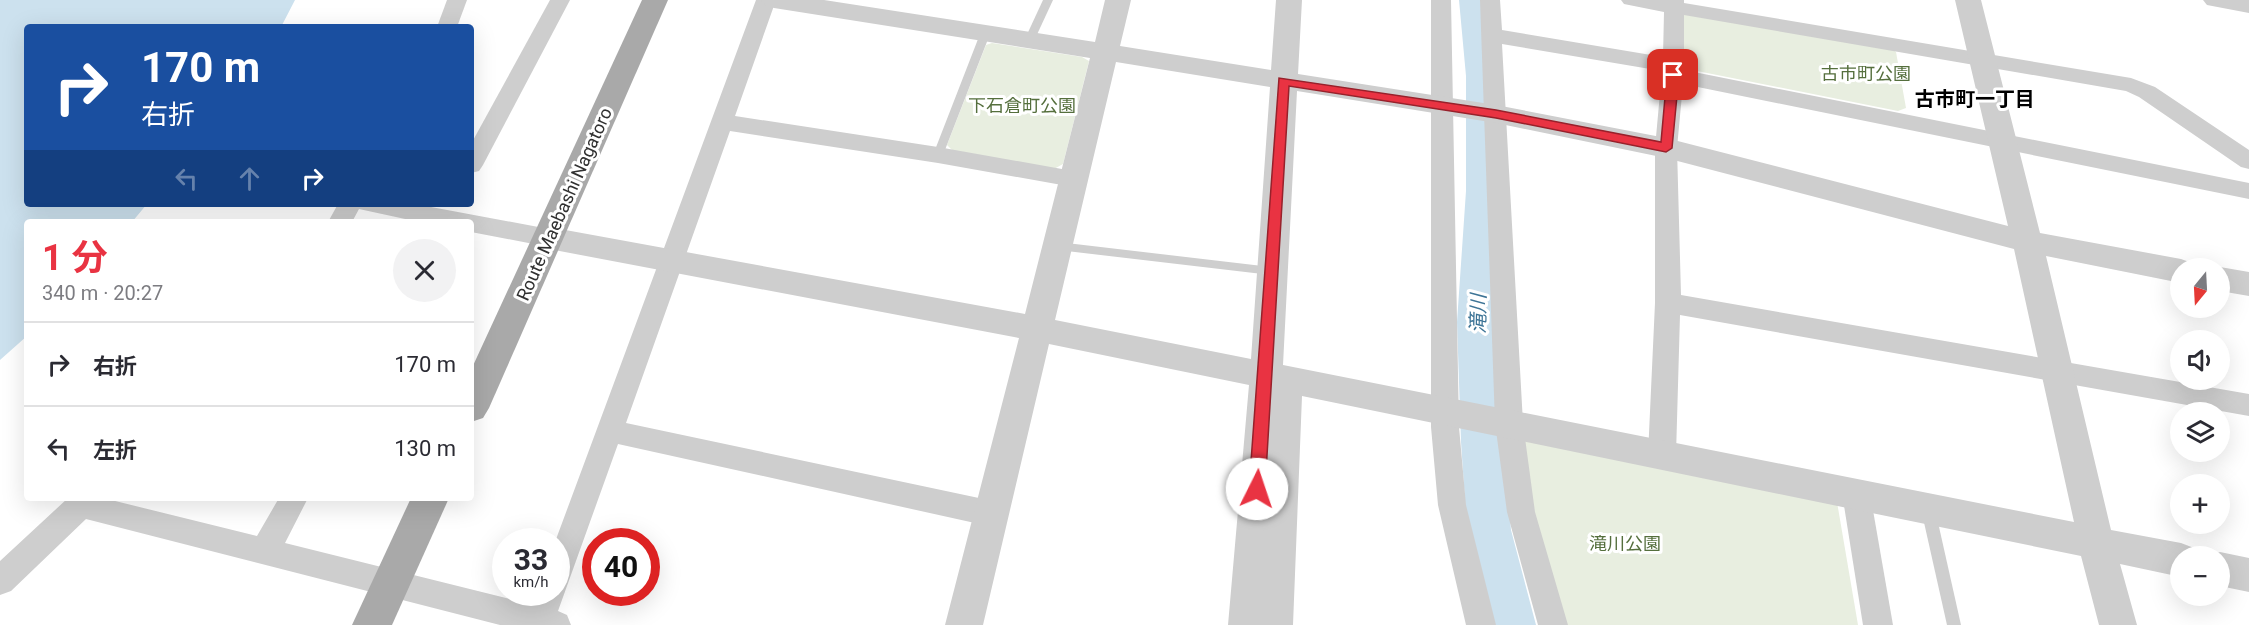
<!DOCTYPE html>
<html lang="ja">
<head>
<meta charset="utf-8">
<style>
  body { margin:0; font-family:Roboto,"Noto Sans JP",sans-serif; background:#f2f2f3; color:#2b2b33; height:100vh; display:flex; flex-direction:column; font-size:22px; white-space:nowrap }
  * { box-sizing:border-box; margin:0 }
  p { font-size:20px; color:#7c7c81 }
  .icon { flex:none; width:33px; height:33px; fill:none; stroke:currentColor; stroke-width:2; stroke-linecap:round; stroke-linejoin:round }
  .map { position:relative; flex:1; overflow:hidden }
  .panel { position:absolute; left:24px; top:219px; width:450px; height:282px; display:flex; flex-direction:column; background:#fff; border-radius:6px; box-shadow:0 6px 24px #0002 }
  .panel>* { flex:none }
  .top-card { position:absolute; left:24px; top:24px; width:450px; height:183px; border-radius:6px; box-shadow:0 6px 24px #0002; background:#1a4fa0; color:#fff; overflow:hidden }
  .needle { width:39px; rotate:198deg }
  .fabs { position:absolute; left:2170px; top:258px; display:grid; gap:12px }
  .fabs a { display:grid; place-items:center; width:60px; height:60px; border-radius:50%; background:#fff; box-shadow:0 6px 24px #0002; font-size:30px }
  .speed { position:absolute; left:492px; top:528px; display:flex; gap:12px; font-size:30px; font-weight:700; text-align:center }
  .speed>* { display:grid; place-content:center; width:78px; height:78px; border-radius:50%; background:#fff; box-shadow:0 6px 24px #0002; line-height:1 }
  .speed small { font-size:15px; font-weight:400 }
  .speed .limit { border:9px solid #d22; background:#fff; color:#111 }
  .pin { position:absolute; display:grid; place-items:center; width:51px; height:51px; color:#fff; margin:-26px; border-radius:12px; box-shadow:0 3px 9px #0006 }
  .me { position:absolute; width:66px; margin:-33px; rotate:4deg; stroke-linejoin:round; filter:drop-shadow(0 0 4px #0008) }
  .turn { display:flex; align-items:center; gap:21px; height:126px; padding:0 18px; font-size:27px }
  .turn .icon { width:78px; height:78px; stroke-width:2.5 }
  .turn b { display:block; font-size:42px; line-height:51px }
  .lanes { display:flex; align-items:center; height:57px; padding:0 18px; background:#0003; justify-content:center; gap:30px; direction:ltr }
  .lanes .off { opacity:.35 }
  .round { display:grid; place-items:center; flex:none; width:63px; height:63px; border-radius:32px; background:#f2f2f3 }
  .head { display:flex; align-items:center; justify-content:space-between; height:102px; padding:0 18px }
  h1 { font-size:36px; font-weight:700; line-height:45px; color:#e93342 }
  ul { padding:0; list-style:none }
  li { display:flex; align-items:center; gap:18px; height:84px; padding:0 18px; border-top:2px solid #e1e1e2 }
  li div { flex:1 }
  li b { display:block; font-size:22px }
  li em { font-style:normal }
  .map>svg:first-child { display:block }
  .green { fill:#e8eee0 }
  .water { fill:#cce1ee }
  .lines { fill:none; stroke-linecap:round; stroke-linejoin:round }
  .river { fill:#cce1ee; fill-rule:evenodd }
  .service { fill:#cecece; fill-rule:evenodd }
  .minor { fill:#cecece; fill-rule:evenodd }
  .tertiary { fill:#cecece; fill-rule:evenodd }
  .primary { fill:#a9a9a9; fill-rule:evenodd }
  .route { fill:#e93342; stroke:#97212b; stroke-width:1.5 }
  .labels { text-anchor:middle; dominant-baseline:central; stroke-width:6; stroke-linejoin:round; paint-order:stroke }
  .park-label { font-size:18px; fill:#556f3d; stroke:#fff }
  .street-label { font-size:18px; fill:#313131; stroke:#fff }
  .neighbourhood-label { font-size:20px; font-weight:bold; fill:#000; stroke:#fff }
  .water-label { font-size:20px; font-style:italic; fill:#3d7496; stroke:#fff }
</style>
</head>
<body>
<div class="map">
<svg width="2249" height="625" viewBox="0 0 2249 625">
  <rect width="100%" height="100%" fill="#fff"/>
  <g class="green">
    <path d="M 1686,13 L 1888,46 L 1896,52 L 1906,108 L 1898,111 L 1687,69 L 1679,63 L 1678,16 Z"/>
    <path d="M 992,43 L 1082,57 L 1089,61 L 1063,164 L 1054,169 L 953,151 L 947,145 L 986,45 Z"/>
    <path d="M 1524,438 L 1837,502 L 1858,625 L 1561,625 L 1543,573 Z"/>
  </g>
  <path class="water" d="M 0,0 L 295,0 L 281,27 L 27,27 L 27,204 L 147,204 L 132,222 L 27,222 L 27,336 L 0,360 Z"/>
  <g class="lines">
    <path class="river" d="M 1459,0 L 1489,0 L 1498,76 L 1502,191 L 1497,322 L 1503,442 L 1511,530 L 1536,625 L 1488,625 L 1467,530 L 1461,442 L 1457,322 L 1466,191 L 1466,76 Z"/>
    <g class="service">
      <path d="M 1043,0 L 1053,0 L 1034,41 L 1032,43 L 1026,43 L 1024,41 Z"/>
      <path d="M 985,31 L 990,34 L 943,155 L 942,158 L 934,158 L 933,155 L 980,34 Z"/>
      <path d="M 1058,242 L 1271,267 L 1277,271 L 1271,275 L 1058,250 L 1052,246 Z"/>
      <path d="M 1928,503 L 1933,505 L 1935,509 L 1961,625 L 1947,625 L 1921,509 L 1923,505 Z"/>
    </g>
    <g class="minor">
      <path d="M 447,0 L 467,0 L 457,27 L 437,27 Z"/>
      <path d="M 550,0 L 570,0 L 483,165 L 479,171 L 471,173 L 471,144 Z"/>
      <path d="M 756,0 L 776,0 L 735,116 L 938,147 L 1073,171 L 1081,173 L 1085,179 L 1081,185 L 1073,187 L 938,163 L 730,131 L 626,423 L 993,501 L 1003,505 L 1007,514 L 1003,523 L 993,527 L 618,444 L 558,611 L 567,615 L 571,625 L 500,625 L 86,519 L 11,591 L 0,595 L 0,561 L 68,498 L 103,498 L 257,536 L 279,498 L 308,498 L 285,543 L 530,604 L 536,592 L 556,592 L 556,542 L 555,542 Z"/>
      <path d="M 1431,0 L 1451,0 L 1459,427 L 1466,505 L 1496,625 L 1466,625 L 1438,505 L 1431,427 Z"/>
      <path d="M 1480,0 L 1500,0 L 1502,30 L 1663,57 L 1664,12 L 1624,4 L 1621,0 L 1684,0 L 1684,3 L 2131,78 L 2155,87 L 2249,150 L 2249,169 L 2241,167 L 2139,97 L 2126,91 L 1684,15 L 1684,70 L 2249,183 L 2249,199 L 1683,84 L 1677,148 L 1681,295 L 2249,394 L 2249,416 L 1680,315 L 1676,455 L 1672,463 L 1662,467 L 1652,463 L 1648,455 L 1655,303 L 1655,148 L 1662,71 L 1502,44 L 1523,423 L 1535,512 L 1568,625 L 1538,625 L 1507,512 L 1495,423 Z"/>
      <path d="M 338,204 L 415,204 L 549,229 L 558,232 L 561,238 L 558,244 L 549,247 L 471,232 L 471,222 L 419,222 L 359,209 L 352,222 L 328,222 Z"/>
      <path d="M 1856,481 L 1866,484 L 1870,493 L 1893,625 L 1863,625 L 1842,493 L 1846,484 Z"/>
    </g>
    <g class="tertiary">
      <path d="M 761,0 L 824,0 L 1095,42 L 1105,0 L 1131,0 L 1120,46 L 1271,70 L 1276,0 L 1302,0 L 1298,74 L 1496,105 L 1666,138 L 2008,226 L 1955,0 L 1981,0 L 2040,233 L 2181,259 L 2192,263 L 2195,268 L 2181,268 L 2181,283 L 2046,256 L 2111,530 L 2181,543 L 2194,548 L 2198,556 L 2181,556 L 2181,577 L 2120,564 L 2137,625 L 2099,625 L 2081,556 L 1302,396 L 1293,625 L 1228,625 L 1249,385 L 1049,344 L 983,625 L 945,625 L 1019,338 L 549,249 L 538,246 L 534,238 L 538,230 L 549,227 L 1025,314 L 1090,58 L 774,8 L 765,5 ZM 1116,62 L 1270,87 L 1251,359 L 1055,320 ZM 1297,91 L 1496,123 L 1666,158 L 2014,249 L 2074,522 L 1283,365 Z"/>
      <path d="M 2203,0 L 2249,0 L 2249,13 L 2207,5 Z"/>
      <path d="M 2220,267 L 2249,272 L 2249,296 L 2220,291 L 2220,268 L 2216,268 Z"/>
      <path d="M 2220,552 L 2249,558 L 2249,592 L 2220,586 L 2220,556 L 2209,556 Z"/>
    </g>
    <g class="primary">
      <path d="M 642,0 L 668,0 L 489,408 L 483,418 L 471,422 L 471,370 Z"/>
      <path d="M 411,498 L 449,498 L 392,625 L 352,625 Z"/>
    </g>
  </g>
  <path class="route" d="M 1673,72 L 1679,75 L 1672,148 L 1666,152 L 1496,118 L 1289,86 L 1265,489 L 1262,494 L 1257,496 L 1252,494 L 1249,489 L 1279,78 L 1496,110 L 1661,142 L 1667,75 Z"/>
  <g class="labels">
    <g class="park-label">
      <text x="1866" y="73">古市町公園</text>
      <text x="1022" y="105">下石倉町公園</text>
      <text x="1625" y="543">滝川公園</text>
    </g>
    <g class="street-label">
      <text transform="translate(564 204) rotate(-66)">Route Maebashi Nagatoro</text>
    </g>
    <g class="neighbourhood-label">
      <text x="1975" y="99">古市町一丁目</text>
    </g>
    <g class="water-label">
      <text transform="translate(1478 314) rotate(-89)">滝川</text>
    </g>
  </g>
</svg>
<div class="fabs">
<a><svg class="needle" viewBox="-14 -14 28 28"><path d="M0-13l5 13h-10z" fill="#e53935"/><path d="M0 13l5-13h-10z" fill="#7c7c81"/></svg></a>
<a><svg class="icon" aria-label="sound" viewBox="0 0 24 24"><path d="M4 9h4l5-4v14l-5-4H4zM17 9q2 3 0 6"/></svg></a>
<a><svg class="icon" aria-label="layers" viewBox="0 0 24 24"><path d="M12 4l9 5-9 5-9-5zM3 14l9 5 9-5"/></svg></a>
<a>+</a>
<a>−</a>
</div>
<div class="speed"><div>33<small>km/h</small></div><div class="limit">40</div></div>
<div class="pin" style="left:1673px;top:75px;background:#d93025"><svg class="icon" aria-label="arrive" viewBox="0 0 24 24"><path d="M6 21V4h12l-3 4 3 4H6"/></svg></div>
<svg class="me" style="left:1257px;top:489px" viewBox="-20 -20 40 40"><circle r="19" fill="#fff"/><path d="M0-13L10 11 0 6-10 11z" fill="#e93342"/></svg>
<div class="top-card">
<div class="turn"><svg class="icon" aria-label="right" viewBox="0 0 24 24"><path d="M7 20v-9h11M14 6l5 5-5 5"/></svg><div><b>170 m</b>右折</div></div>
<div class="lanes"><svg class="icon off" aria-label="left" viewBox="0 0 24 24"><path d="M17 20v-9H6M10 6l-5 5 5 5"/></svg><svg class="icon off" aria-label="ahead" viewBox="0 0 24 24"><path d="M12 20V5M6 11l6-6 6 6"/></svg><svg class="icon" aria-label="right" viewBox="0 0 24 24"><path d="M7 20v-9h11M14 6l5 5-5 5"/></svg></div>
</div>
<section class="panel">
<div class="head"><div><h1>1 分</h1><p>340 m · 20:27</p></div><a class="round"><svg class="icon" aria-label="close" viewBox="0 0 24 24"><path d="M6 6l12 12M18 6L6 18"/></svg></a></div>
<ul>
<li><svg class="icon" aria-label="right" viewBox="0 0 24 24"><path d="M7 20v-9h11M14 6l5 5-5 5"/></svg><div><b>右折</b></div><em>170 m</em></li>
<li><svg class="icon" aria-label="left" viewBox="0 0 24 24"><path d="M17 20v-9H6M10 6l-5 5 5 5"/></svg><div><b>左折</b></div><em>130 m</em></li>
</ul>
</section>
</div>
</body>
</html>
